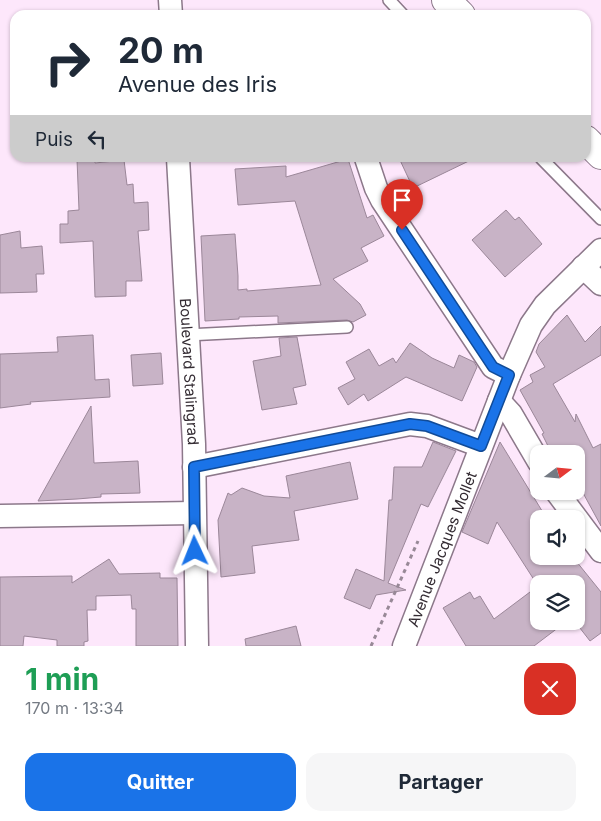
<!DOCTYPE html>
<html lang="fr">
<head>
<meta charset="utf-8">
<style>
  body { margin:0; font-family:Inter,sans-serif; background:#f6f6f7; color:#1f2937; height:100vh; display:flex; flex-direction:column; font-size:19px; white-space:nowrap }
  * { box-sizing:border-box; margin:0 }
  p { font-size:16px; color:#747a83 }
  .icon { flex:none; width:28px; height:28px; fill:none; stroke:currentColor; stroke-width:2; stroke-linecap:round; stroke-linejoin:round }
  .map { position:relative; height:646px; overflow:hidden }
  .sheet { display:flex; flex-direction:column; background:#fff; flex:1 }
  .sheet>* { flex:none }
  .hud { position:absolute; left:10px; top:10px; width:581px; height:152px; border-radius:15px; box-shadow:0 1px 4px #0004; background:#fff; color:#1f2937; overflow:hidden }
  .needle { width:32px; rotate:74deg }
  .buttons { position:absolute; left:530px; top:445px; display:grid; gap:10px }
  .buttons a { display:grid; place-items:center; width:55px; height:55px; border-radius:10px; background:#fff; box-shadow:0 1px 4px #0004; font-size:25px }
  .pin { position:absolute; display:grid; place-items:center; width:42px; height:42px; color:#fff; margin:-51px -21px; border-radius:50% 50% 50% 0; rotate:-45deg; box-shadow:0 0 5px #0007 }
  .pin .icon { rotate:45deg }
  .me { position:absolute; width:55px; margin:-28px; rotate:358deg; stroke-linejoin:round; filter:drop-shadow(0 0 4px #0008) }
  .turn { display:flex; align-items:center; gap:18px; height:105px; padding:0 25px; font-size:22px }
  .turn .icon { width:65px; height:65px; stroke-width:2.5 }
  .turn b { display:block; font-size:35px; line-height:42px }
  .then { display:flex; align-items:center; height:48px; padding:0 25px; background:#0003; gap:10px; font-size:19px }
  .round { display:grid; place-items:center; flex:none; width:52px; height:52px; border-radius:15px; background:#f6f6f7 }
  .headline { display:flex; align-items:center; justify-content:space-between; height:85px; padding:0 25px }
  h1 { font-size:30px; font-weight:700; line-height:38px; color:#1e9e55 }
  .button { display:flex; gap:10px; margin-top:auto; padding:10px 25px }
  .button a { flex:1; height:58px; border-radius:15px; background:#1a73e8; color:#fff; font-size:20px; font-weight:700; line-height:58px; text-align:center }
  .button a+a { background:#f6f6f7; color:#1f2937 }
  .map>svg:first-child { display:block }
  .building { fill:#c8b3c6; stroke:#9b8799 }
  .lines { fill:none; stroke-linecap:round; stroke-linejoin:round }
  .service-casing { stroke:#8c788a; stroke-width:14 }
  .minor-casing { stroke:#8c788a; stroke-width:25 }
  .secondary-casing { stroke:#8c788a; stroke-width:30 }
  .path { stroke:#988997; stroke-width:3; stroke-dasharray:4 4; stroke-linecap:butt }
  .service { stroke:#fff; stroke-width:11 }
  .minor { stroke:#fff; stroke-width:22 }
  .secondary { stroke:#fff; stroke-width:28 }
  .route-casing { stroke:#114b97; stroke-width:12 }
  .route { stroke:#1a73e8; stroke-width:9 }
  .labels { text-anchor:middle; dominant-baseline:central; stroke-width:5; stroke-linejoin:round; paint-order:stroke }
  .street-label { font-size:15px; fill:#342c33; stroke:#fde7fb }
</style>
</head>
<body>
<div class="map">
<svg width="601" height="646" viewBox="0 0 601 646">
  <rect width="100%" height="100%" fill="#fde7fb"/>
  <g class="building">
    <path d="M 95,158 L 95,163 L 124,160 L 127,185 L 133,184 L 134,203 L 148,202 L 149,230 L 138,231 L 142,281 L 126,281 L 126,296 L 95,297 L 93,241 L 60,243 L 60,224 L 68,224 L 68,211 L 79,210 L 77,159 Z"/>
    <path d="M 399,158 L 475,158 L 413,188 Z"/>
    <path d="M 348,159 L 367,218 L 373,215 L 384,236 L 361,248 L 368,261 L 333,279 L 360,304 L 366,315 L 353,322 L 347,320 L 278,323 L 278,316 L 239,317 L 239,319 L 205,321 L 201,236 L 235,234 L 238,276 L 238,290 L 247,289 L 247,291 L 321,285 L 295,201 L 238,205 L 235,169 L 286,166 L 286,177 Z"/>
    <path d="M 506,210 L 515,220 L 519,217 L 542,244 L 505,277 L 472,240 Z"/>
    <path d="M 20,231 L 21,248 L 42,246 L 44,274 L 36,274 L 37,292 L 0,293 L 0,235 Z"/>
    <path d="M 567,315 L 585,342 L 601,326 L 601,355 L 553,384 L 575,422 L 576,414 L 593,448 L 601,444 L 601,526 L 576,480 L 576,454 L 552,454 L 542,434 L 544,433 L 520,390 L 533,382 L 530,375 L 545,367 L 536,352 L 539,344 Z"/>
    <path d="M 93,335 L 95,380 L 109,379 L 110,397 L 30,402 L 31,404 L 0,408 L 0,354 L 58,352 L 57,337 Z"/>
    <path d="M 297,337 L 306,385 L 293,388 L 297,404 L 262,410 L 253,361 L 281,356 L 279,338 Z"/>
    <path d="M 410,343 L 432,358 L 454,368 L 459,355 L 474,362 L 477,367 L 462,401 L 406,377 L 368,401 L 364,394 L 348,405 L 338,388 L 355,379 L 346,362 L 369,349 L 379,366 L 393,358 L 396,363 Z"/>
    <path d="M 161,353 L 163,384 L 133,386 L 131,355 Z"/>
    <path d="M 91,406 L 94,463 L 138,461 L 140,493 L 101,494 L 101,497 L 77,499 L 38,501 Z"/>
    <path d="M 433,442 L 456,451 L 428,507 L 421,504 L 388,583 L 406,590 L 376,595 L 370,609 L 344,598 L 356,569 L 384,581 L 389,500 L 392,500 L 394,467 L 422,467 Z"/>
    <path d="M 500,442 L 547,519 L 539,519 L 539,556 L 572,556 L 601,592 L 601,633 L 590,641 L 576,623 L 576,584 L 539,584 L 539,621 L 567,621 L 534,646 L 466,646 L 443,608 L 470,592 L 474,599 L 480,596 L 494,619 L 538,586 L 497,522 L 488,544 L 462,532 Z"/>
    <path d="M 350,462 L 358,499 L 294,511 L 299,540 L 252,546 L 255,573 L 221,577 L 218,520 L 228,493 L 231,495 L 242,488 L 264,496 L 290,498 L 286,476 Z"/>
    <path d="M 109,559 L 119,574 L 160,573 L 160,578 L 177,578 L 178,646 L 136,646 L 136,609 L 132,609 L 131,595 L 96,596 L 96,610 L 87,610 L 88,641 L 84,642 L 84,646 L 57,646 L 57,640 L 24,636 L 23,646 L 0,646 L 0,577 L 72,576 L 72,583 Z"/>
    <path d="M 296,626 L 301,646 L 246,646 L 245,639 Z"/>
  </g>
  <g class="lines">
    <defs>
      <g id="service">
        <path d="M 389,0 L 403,15"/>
        <path d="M 541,158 L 601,219"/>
        <path d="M 187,335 L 347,327"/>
      </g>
      <g id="minor">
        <path d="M 170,0 L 171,15"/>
        <path id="s1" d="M 178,158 L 194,444 L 197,646"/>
        <path d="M 366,158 L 376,188 L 382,200 L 493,367 L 509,375"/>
        <path d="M 583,267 L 601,284"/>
        <path d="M 499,401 L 511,414 L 539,462"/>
        <path d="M 194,467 L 410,424 L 427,426 L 481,446"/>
        <path d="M 556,491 L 601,551"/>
        <path d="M 0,516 L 194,513"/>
        <path id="s2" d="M 404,646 L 509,375 L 531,325 L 545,305 L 601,250"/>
      </g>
      <g id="secondary">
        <path d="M 446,0 L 461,15"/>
        <path d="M 586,140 L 601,155"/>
      </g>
    </defs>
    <use href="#service" class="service-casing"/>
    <use href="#minor" class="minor-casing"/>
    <use href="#secondary" class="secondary-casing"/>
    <path class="path" d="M 371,646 L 418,541"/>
    <use href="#service" class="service"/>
    <use href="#minor" class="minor"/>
    <use href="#secondary" class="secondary"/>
  </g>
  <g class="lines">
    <defs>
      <path id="route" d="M 195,551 L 194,467 L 410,424 L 427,426 L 481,446 L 509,375 L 493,367 L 402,230"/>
    </defs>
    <use href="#route" class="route-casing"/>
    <use href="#route" class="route"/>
  </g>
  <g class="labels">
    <g class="street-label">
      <text stroke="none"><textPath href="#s1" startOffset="214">Boulevard Stalingrad</textPath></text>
      <text stroke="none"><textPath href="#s2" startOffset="104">Avenue Jacques Mollet</textPath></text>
    </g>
  </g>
</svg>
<div class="buttons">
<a><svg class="needle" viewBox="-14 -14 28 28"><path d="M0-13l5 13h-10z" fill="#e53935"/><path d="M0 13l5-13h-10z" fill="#747a83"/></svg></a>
<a><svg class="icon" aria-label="sound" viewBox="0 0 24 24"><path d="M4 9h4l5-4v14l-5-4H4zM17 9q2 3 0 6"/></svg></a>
<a><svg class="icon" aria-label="layers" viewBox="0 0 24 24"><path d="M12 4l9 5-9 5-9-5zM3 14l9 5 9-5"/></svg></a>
</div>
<div class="pin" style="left:402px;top:230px;background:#d93025"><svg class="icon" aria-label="arrive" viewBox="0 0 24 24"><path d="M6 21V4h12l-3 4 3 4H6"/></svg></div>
<svg class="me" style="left:195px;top:551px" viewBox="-20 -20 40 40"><path d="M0-17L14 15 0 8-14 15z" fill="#1a73e8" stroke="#fff" stroke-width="4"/></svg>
<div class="hud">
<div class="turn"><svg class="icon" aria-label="right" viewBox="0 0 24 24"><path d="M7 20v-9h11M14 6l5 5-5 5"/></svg><div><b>20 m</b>Avenue des Iris</div></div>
<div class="then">Puis<svg class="icon" aria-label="left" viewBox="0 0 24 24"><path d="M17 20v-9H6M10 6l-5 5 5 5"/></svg></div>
</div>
</div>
<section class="sheet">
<div class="headline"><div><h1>1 min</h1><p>170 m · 13:34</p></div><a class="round" style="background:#d93025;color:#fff"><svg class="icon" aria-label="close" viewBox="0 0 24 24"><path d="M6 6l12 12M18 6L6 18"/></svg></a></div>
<div class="button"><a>Quitter</a><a>Partager</a></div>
</section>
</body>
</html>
